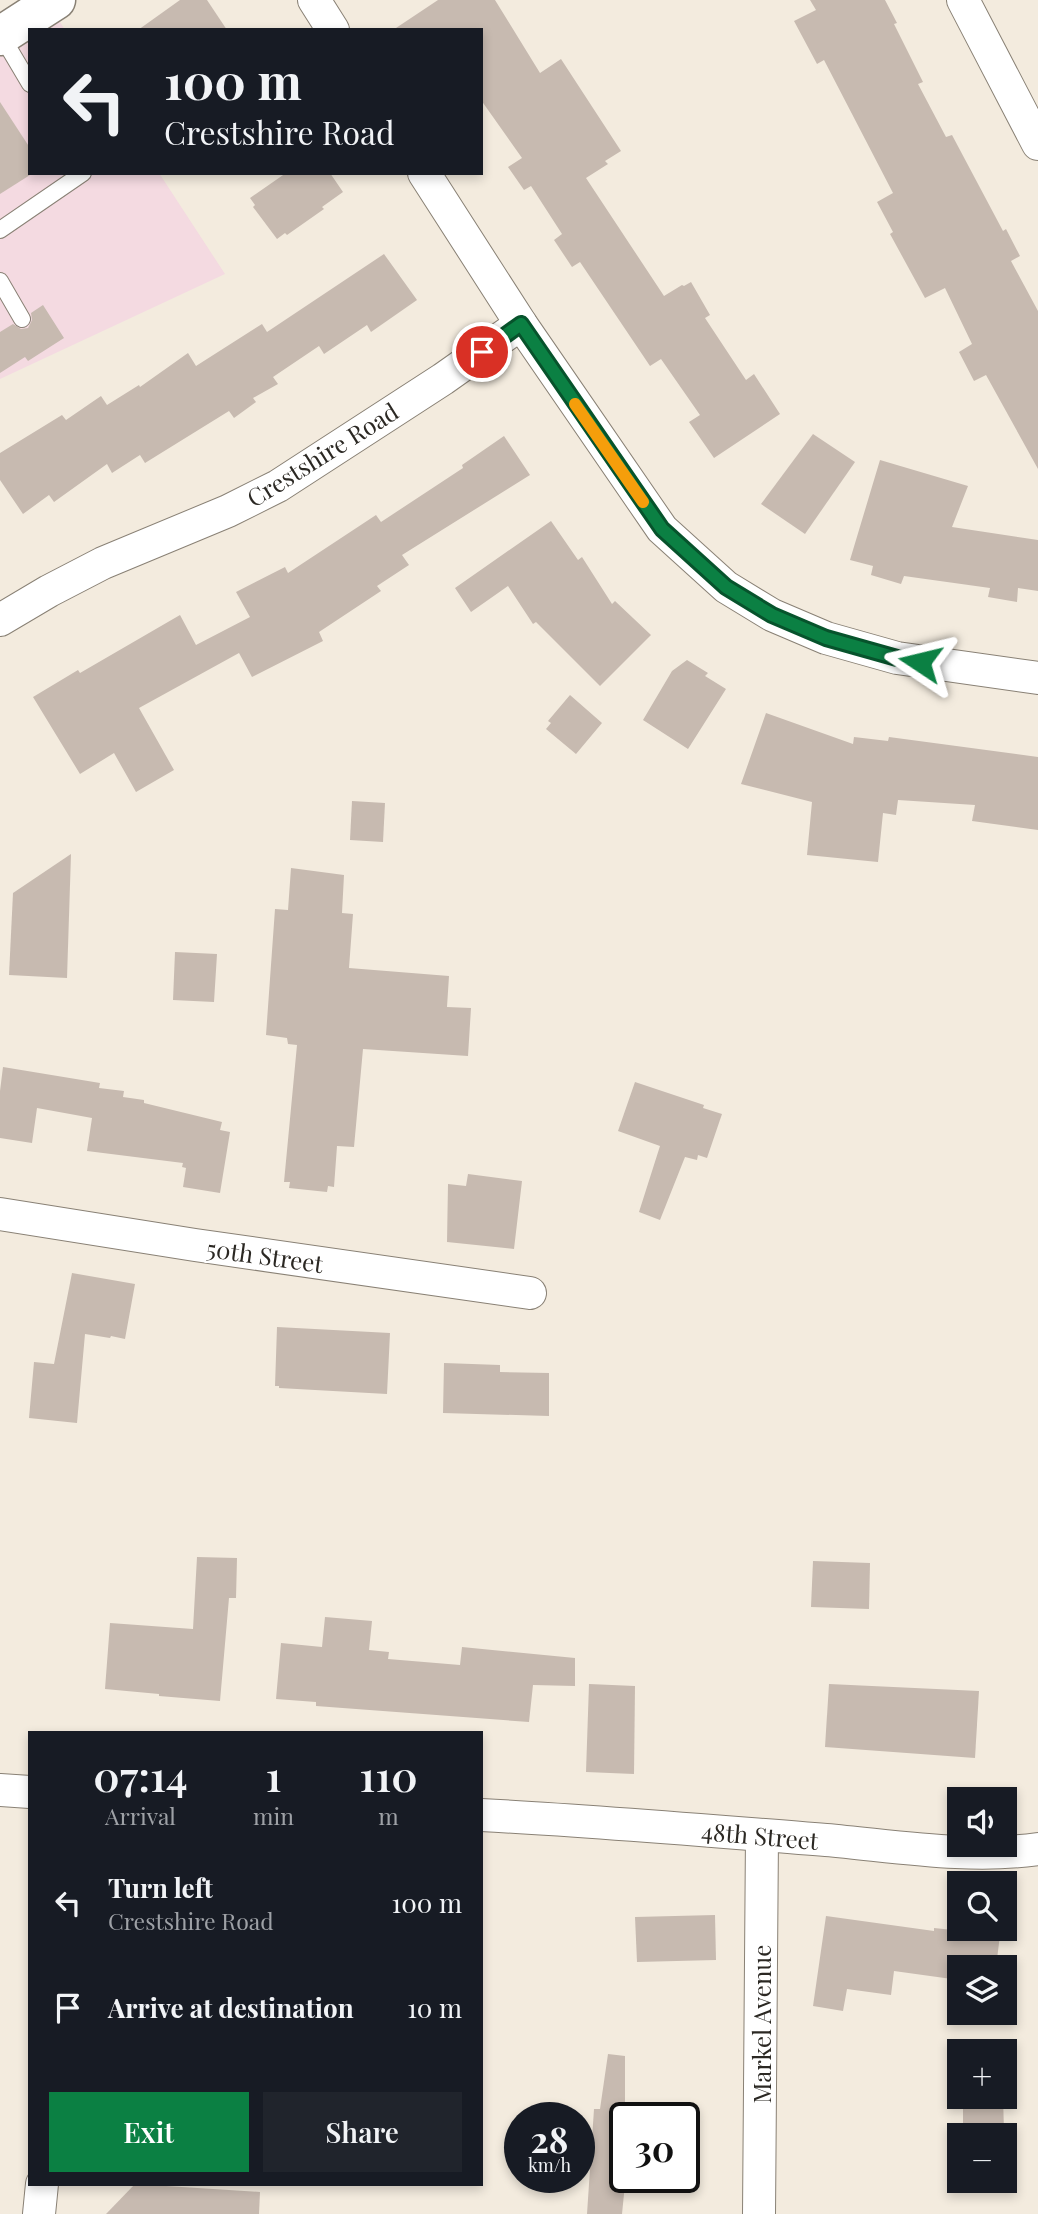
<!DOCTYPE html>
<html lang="en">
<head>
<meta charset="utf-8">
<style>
  body { margin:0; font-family:"Playfair Display",serif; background:#20242c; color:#f1f3f6; height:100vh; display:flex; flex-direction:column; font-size:26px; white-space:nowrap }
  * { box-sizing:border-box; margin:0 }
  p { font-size:23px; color:#9ea1a6 }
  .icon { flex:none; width:38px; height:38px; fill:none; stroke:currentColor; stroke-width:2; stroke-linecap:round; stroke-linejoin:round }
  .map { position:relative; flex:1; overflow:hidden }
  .sheet { position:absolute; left:28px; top:1731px; width:455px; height:455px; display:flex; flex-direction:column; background:#171b24; border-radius:0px; box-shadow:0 4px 10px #0003 }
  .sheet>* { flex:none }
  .banner { position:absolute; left:28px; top:28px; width:455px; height:147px; border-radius:0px; box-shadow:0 4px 10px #0003; background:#171b24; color:#f1f3f6; overflow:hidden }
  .tools { position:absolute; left:947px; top:1787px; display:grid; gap:14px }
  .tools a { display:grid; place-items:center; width:70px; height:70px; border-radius:0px; background:#171b24; box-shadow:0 4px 10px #0003; font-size:35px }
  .speed { position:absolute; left:504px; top:2102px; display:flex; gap:14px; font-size:35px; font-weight:700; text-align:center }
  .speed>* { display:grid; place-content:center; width:91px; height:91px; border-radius:50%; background:#171b24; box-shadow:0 4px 10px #0003; line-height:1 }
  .speed small { font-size:18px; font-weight:400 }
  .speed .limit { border:4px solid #111; border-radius:10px; background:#fff; color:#111 }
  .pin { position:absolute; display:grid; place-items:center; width:60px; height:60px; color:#fff; margin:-30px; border:4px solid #fff; border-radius:50%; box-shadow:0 2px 7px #0007 }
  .me { position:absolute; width:77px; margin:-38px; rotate:280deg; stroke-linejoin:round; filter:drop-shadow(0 0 5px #0008) }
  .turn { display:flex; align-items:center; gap:24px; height:147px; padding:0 21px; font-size:32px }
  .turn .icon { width:91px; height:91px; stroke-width:2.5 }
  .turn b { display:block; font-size:49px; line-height:60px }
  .eta { display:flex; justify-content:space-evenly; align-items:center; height:119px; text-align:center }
  .eta b { font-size:42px; font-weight:600; line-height:49px }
  .cta { display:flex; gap:14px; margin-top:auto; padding:14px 21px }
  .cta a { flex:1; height:80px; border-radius:0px; background:#0b8043; color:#fff; font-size:28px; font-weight:600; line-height:80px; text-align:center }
  .cta a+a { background:#20242c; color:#f1f3f6 }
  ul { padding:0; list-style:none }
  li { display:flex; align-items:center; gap:21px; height:105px; padding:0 21px }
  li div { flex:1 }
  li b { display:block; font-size:26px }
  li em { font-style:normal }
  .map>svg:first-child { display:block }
  .commercial { fill:#f4dae1 }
  .building { fill:#c7bab0 }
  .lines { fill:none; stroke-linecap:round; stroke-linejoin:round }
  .service-casing { stroke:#898175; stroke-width:18 }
  .minor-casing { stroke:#898175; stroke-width:34 }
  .tertiary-casing { stroke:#898175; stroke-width:41 }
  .service { stroke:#fff; stroke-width:16 }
  .minor { stroke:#fff; stroke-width:32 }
  .tertiary { stroke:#fff; stroke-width:38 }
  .route-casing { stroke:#07532c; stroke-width:18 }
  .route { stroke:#0b8043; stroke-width:12 }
  .slow { stroke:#f59e0b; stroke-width:12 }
  .labels { text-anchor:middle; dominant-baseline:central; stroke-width:5; stroke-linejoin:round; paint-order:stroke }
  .street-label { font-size:24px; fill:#2b2823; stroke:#fff }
</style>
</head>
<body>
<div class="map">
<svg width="1038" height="2214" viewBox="0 0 1038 2214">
  <rect width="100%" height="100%" fill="#f3ebde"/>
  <path class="commercial" d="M 53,11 L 65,30 L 30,30 L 30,173 L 159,173 L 225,274 L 0,379 L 0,47 Z"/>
  <g class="building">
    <path d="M 180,0 L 207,0 L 227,30 L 138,30 Z"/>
    <path d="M 438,0 L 495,0 L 540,73 L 561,59 L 621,151 L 605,161 L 608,164 L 586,178 L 664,296 L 682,285 L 684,286 L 691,282 L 710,315 L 705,318 L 746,380 L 754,374 L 780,414 L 714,458 L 689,422 L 700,415 L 661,359 L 650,366 L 580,262 L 572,267 L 554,240 L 562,234 L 531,186 L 524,190 L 508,167 L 522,158 L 481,100 L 481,30 L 393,30 Z"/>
    <path d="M 810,0 L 885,0 L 897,23 L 894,24 L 923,82 L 918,84 L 946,137 L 952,135 L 1003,231 L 1006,229 L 1020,256 L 1011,261 L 1038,311 L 1038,469 L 986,375 L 974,381 L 959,352 L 972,344 L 945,288 L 925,298 L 890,234 L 893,232 L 877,202 L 893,193 L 824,60 L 817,64 L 794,21 L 816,10 Z"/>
    <path d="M 0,102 L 30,148 L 30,175 L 0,194 Z"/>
    <path d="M 286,173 L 330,173 L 343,192 L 322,207 L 324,209 L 287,235 L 285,233 L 277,239 L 253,207 L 255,205 L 250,198 Z"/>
    <path d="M 384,254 L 417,300 L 371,332 L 367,325 L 324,354 L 319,346 L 273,377 L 278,384 L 253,398 L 256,402 L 234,418 L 229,411 L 145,463 L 140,455 L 112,473 L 107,464 L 54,502 L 49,495 L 23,514 L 0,480 L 0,453 L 62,415 L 66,420 L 101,396 L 107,405 L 139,385 L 140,387 L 188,353 L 196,366 L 262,324 L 267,332 Z"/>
    <path d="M 43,305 L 64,338 L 28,361 L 25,357 L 0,373 L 0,332 L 13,324 L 21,329 L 28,328 L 32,320 L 31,313 Z"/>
    <path d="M 813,434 L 855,462 L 805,534 L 761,504 Z"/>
    <path d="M 504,436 L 530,475 L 402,555 L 409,565 L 377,586 L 381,591 L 319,632 L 323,641 L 252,677 L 239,653 L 139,708 L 174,770 L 136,792 L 114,753 L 80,774 L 33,697 L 78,670 L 80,673 L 180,615 L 196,645 L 250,617 L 236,592 L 285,567 L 288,573 L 376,515 L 381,522 L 463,468 L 462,465 Z"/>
    <path d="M 880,460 L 968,486 L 952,527 L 1038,540 L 1038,591 L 1018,588 L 1017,602 L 988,597 L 990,588 L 904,576 L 901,584 L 871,575 L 873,566 L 850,560 Z"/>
    <path d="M 551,521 L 578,560 L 582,557 L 612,604 L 615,601 L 651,635 L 600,686 L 536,622 L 533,624 L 508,586 L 471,612 L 455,588 Z"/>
    <path d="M 687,660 L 708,673 L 705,676 L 726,689 L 688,749 L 643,720 L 672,671 Z"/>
    <path d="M 570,695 L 602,723 L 576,754 L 546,729 L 551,723 L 548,721 Z"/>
    <path d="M 766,713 L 853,744 L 854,737 L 888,741 L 889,737 L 1038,757 L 1038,830 L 972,821 L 975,805 L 898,800 L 896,815 L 883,813 L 878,862 L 807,855 L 812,802 L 741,784 Z"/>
    <path d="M 352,801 L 385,803 L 383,842 L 350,840 Z"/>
    <path d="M 71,854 L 67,978 L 9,975 L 13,893 Z"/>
    <path d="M 291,868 L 344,875 L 342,913 L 353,914 L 349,968 L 449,976 L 447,1007 L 471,1008 L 468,1056 L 363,1049 L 354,1147 L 337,1146 L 334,1187 L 328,1186 L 327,1192 L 289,1188 L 290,1182 L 284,1182 L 297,1045 L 288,1044 L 287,1038 L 266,1035 L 275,909 L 288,910 Z"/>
    <path d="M 175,952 L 217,954 L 214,1002 L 173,1000 Z"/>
    <path d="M 3,1067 L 100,1083 L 99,1088 L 124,1091 L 123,1097 L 144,1100 L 144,1103 L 222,1122 L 220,1130 L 230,1132 L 220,1193 L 183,1187 L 186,1168 L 182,1167 L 183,1163 L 87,1151 L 92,1118 L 37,1108 L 32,1143 L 0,1138 L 0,1091 Z"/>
    <path d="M 635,1082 L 704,1105 L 703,1108 L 722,1114 L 707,1158 L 698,1155 L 697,1160 L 685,1157 L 660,1220 L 639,1212 L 660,1146 L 618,1131 Z"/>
    <path d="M 468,1174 L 522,1181 L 514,1249 L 447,1242 L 448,1184 L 466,1186 Z"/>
    <path d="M 72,1273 L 135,1284 L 125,1339 L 111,1336 L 110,1338 L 85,1334 L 77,1423 L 29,1418 L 34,1362 L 54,1364 Z"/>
    <path d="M 277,1327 L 390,1333 L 387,1394 L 279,1388 L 279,1386 L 275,1386 Z"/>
    <path d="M 444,1363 L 500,1365 L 500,1372 L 549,1373 L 549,1416 L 443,1413 Z"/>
    <path d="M 197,1557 L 237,1558 L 236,1598 L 229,1598 L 220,1701 L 159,1696 L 159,1694 L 105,1689 L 110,1623 L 193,1629 Z"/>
    <path d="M 813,1561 L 870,1563 L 869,1609 L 811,1607 Z"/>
    <path d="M 325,1617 L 372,1621 L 369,1650 L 389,1652 L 388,1659 L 460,1665 L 462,1647 L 575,1658 L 575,1686 L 533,1685 L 529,1722 L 316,1706 L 316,1702 L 276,1699 L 281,1643 L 322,1647 Z"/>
    <path d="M 589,1684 L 635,1686 L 634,1774 L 586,1772 Z"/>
    <path d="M 829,1684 L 979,1691 L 975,1758 L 825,1747 Z"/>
    <path d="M 715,1915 L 716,1960 L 637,1962 L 635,1917 Z"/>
    <path d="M 826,1916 L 934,1931 L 934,1928 L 1000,1935 L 996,1967 L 959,1967 L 959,1980 L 894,1971 L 891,1995 L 847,1989 L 843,2011 L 813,2006 Z"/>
    <path d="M 608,2054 L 625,2056 L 625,2184 L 622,2214 L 587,2214 L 594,2109 L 600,2109 Z"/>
    <path d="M 963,2096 L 1003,2096 L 1004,2132 L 963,2133 Z"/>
    <path d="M 135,2184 L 260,2192 L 259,2214 L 106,2214 Z"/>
  </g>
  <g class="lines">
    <defs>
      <g id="service">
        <path d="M 1,35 L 30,84"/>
        <path d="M 0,230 L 83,173"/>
        <path d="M 0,281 L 22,319"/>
      </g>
      <g id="minor">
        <path d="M 314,0 L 333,30"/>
        <path d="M 963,0 L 1038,144"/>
        <path d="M 424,173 L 521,324 L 662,529 L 726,587 L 772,615 L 826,638 L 897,658 L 1038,678"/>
        <path d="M 0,620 L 49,591 L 103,563 L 228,511 L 278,486 L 443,379 L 521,324"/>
        <path d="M 0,1214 L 195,1245 L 530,1293"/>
        <path d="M 0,1790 L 30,1792"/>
        <path d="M 481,1815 C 596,1821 711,1831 826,1840 C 895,1846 969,1859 1038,1849"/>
        <path d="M 39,2214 L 42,2184"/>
        <path d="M 759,2214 L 762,1835"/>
      </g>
      <path id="tertiary" d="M 0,36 L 56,0"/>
    </defs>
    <use href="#service" class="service-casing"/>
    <use href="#minor" class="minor-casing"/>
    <use href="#tertiary" class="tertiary-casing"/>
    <use href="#service" class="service"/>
    <use href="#minor" class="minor"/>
    <use href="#tertiary" class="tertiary"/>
  </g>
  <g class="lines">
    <defs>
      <path id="route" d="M 482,352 L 521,324 L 662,529 L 726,587 L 772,615 L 826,638 L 897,658 L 920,662"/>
    </defs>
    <use href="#route" class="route-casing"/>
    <use href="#route" class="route"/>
    <path class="slow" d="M 575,404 L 643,502"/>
  </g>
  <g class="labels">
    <g class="street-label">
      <text transform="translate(322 454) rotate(-32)">Crestshire Road</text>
      <text transform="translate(265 1255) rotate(8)">50th Street</text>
      <text transform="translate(760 1835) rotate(5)">48th Street</text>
      <text transform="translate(761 2024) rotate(-90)">Markel Avenue</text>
    </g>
  </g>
</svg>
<div class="tools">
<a><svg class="icon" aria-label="sound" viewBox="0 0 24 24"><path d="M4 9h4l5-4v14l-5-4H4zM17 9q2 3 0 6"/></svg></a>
<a><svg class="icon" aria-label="search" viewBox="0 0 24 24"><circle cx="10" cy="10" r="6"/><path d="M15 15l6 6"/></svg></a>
<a><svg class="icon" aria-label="layers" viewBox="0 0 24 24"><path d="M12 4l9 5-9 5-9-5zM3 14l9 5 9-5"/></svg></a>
<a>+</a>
<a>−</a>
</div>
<div class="speed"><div>28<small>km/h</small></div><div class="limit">30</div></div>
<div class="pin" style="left:482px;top:352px;background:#d93025"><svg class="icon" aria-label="arrive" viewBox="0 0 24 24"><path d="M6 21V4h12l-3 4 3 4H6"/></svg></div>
<svg class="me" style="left:920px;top:662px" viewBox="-20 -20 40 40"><path d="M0-17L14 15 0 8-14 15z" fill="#0b8043" stroke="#fff" stroke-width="4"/></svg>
<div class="banner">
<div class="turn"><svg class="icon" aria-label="left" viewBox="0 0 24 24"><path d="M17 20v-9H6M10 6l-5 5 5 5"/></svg><div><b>100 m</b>Crestshire Road</div></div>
</div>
<section class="sheet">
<div class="eta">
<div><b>07:14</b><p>Arrival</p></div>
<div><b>1</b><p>min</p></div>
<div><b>110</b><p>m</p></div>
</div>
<ul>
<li><svg class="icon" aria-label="left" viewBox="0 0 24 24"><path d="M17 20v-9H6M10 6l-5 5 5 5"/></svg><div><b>Turn left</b><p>Crestshire Road</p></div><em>100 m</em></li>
<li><svg class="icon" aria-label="arrive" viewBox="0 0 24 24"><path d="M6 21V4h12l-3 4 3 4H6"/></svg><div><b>Arrive at destination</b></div><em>10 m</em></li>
</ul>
<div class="cta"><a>Exit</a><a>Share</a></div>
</section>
</div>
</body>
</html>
